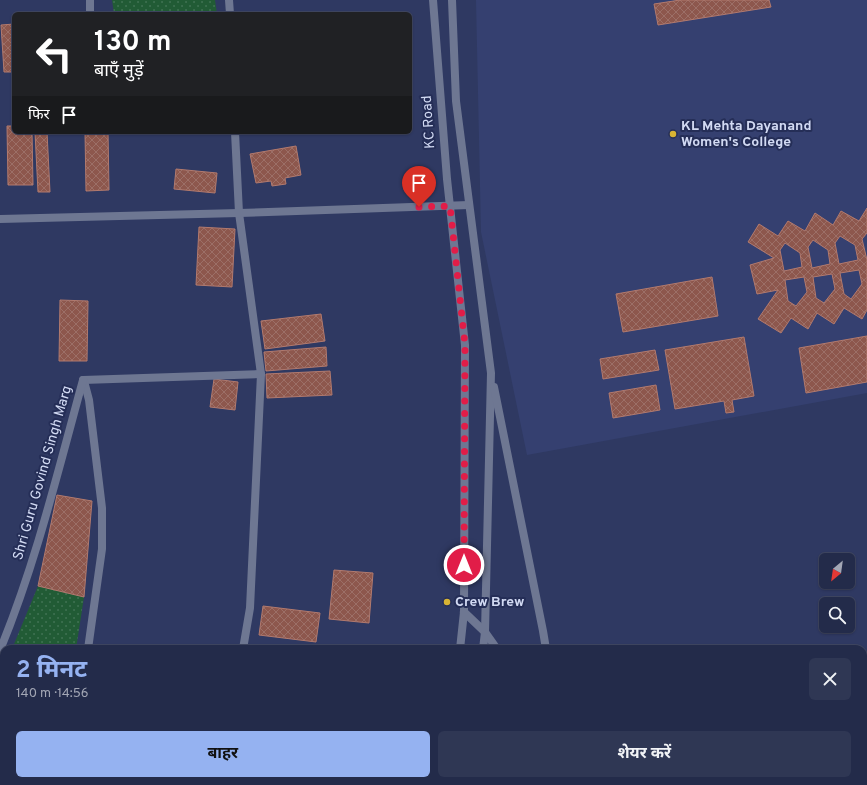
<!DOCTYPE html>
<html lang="hi">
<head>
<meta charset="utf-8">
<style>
  body { margin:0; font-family:Overpass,"Noto Sans Devanagari",sans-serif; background:#2f3754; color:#f1f3f6; height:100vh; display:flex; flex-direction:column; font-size:15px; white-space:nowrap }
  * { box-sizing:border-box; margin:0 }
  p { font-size:13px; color:#a3a7b5 }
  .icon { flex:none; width:22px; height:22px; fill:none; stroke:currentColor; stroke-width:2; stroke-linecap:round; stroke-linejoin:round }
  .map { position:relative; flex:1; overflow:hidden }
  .panel { position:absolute; left:0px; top:645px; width:867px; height:140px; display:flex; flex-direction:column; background:#232b4a; border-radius:12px 12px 0 0; box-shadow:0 1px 3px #0004,0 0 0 1px #404762 }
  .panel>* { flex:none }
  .banner { position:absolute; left:12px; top:12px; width:400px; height:122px; border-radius:6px; box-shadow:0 1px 3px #0004,0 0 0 1px #404762; background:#202124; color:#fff; overflow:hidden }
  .needle { width:26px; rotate:209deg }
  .buttons { position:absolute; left:819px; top:553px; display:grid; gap:8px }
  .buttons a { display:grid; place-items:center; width:36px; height:36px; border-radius:6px; background:#232b4a; box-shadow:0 1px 3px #0004,0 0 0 1px #404762; font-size:20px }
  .pin { position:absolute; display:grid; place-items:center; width:34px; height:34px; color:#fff; margin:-41px -17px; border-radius:50% 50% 50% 0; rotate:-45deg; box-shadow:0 0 4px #0007 }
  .pin .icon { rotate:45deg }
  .me { position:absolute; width:44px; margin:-22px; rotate:0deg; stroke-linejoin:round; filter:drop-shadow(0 0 3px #0008) }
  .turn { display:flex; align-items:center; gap:14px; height:84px; padding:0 16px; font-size:18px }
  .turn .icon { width:52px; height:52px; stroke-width:2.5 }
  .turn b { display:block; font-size:28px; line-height:34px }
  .then { display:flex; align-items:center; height:38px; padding:0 16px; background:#0003; gap:8px; font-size:15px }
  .round { display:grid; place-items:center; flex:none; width:42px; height:42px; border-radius:6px; background:#2f3754 }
  .overview { display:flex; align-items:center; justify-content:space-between; height:68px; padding:0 16px }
  h1 { font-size:24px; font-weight:700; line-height:30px; color:#95b2f1 }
  .action { display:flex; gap:8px; margin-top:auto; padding:8px 16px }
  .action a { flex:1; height:46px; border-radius:6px; background:#95b2f1; color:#111; font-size:16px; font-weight:700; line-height:46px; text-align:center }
  .action a+a { background:#2f3754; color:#f1f3f6 }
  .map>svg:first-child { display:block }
  .built { fill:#354070 }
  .park { fill:url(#park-dots) }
  .building { fill:url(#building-cross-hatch); stroke:#b27a6e; fill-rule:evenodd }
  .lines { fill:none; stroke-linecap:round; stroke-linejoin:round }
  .minor { stroke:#6e7792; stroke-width:8 }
  .tertiary { stroke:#6e7792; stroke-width:8 }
  .route { stroke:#e11d48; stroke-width:7; stroke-dasharray:0 12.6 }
  .poi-dot { fill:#d8b434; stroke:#252e57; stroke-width:1.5 }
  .labels { text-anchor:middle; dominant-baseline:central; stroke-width:4; stroke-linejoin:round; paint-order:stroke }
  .street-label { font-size:14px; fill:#d2daf3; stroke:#252e57 }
  .poi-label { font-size:14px; font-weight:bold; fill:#d2daf3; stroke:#252e57; text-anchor:start }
</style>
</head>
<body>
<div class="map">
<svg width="867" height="785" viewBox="0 0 867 785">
  <defs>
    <pattern id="park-dots" width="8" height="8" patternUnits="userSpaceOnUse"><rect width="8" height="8" fill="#215b35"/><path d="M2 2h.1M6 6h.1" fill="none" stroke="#407253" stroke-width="1.8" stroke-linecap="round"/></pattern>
    <pattern id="building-cross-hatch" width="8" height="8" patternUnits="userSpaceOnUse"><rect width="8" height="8" fill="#8d574d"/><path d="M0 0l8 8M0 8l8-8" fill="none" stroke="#9c6f67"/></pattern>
  </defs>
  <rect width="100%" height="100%" fill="#2f3962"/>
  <path class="built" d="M 476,0 L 867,0 L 867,393 L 527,455 L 481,232 Z"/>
  <g class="park">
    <path d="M 112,0 L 215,0 L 217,14 L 114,14 Z"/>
    <path d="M 38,586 L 84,597 L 76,649 L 12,649 Z"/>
    <path d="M 4,668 L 4,716 L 0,714 L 0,678 Z"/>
  </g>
  <g class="building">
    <path d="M 680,0 L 769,0 L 771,7 L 658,25 L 654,4 Z"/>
    <path d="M 14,24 L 14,72 L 4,72 L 1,25 Z"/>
    <path d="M 7,126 L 14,126 L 14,132 L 32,132 L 33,185 L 8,185 Z"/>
    <path d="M 35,132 L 47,132 L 50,192 L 38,192 Z"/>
    <path d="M 85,132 L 108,132 L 109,190 L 86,191 Z"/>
    <path d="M 296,146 L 301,175 L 285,178 L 286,184 L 272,186 L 271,181 L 256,183 L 250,154 Z"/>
    <path d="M 176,169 L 217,173 L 215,193 L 174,189 Z"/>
    <path d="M 867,208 L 867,233 L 862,239 L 867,260 L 867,310 L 862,319 L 844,308 L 834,324 L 817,313 L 808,329 L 791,318 L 781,333 L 758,319 L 778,290 L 757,294 L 750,265 L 774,258 L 748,242 L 759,224 L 778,236 L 788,221 L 805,231 L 815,213 L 833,225 L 841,211 L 859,221 ZM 840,236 L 855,245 L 858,260 L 839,264 L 835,243 ZM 813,240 L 828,250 L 830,264 L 812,268 L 808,247 ZM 785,243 L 800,253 L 802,267 L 784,271 L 780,250 ZM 859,270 L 862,284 L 851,299 L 844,294 L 840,273 ZM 832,274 L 835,289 L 824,303 L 816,298 L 813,277 ZM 804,277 L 807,292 L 796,306 L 788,301 L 785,280 Z"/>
    <path d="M 199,227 L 235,229 L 232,287 L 196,285 Z"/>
    <path d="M 712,277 L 718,316 L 623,332 L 616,294 Z"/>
    <path d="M 60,300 L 88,301 L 87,361 L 59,361 Z"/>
    <path d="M 321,314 L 325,341 L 265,349 L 261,321 Z"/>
    <path d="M 867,336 L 867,382 L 806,393 L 799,348 Z"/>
    <path d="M 744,337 L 754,396 L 732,400 L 734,412 L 726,413 L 724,401 L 675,409 L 665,350 Z"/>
    <path d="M 326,347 L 327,366 L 266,371 L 264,352 Z"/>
    <path d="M 655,350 L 659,370 L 603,379 L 600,359 Z"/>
    <path d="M 330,371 L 332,395 L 267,398 L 266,374 Z"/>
    <path d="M 214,379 L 238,382 L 235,410 L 210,407 Z"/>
    <path d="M 656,385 L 660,410 L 613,418 L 609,393 Z"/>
    <path d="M 57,495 L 92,501 L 84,597 L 38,586 Z"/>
    <path d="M 334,570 L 373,573 L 369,623 L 329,619 Z"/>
    <path d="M 263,606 L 320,613 L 316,642 L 259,635 Z"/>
    <path d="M 342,645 L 366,649 L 341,649 Z"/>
    <path d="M 867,721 L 867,755 L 863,757 L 863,722 Z"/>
    <path d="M 230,781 L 238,781 L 258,785 L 229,785 Z"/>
    <path d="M 339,781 L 365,781 L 364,785 L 357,785 Z"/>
    <path d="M 714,781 L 795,781 L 796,785 L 715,785 Z"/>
  </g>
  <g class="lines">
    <g class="minor">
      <path d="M 90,0 L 90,14"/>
      <path d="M 229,0 L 230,14"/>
      <path d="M 235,132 L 239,213 L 261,374 L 250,608 L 243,649"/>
      <path d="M 0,219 L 239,213 L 469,205"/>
      <path d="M 83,380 L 261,374"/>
      <path d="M 84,381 L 89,400 L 102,508 L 102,549 L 88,649"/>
      <path d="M 0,650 C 36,563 58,471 83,380"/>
      <path d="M 863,683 L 867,682"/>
      <path d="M 0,738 L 4,739"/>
      <path d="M 111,781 L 121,785"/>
      <path d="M 221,785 L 221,781"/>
      <path d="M 636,785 L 644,781"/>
      <path d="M 851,785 L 860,781"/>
    </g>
    <g class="tertiary">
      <path d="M 433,0 L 447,179 L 465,345 L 464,612 L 460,649"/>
      <path d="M 452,0 L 456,101 L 491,373 L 485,632 L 483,649"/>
      <path d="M 494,387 L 543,631 L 546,649"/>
      <path d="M 464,612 L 485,632 L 497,649"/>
      <path d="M 576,781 L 577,785"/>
      <path d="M 443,785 L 444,781"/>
      <path d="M 466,785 L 466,781"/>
    </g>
  </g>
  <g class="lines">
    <path class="route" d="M 419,207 L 450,206 L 465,345 L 464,565"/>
  </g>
  <g class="poi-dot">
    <circle cx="673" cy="134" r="4"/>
    <circle cx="447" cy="602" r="4"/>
  </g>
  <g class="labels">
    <g class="street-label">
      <text transform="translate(429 122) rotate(-94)">KC Road</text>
      <text transform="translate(43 473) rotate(-74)">Shri Guru Govind Singh Marg</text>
    </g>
    <g class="poi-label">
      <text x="681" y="126">KL Mehta Dayanand<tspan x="681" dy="16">Women's College</tspan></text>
      <text x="455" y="602">Crew Brew</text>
    </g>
  </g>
</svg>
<div class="buttons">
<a><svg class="needle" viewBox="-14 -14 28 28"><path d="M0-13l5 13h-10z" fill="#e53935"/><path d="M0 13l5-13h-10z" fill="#a3a7b5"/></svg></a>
<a><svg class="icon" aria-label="search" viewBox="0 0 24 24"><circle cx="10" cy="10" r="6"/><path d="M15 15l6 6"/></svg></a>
</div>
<div class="pin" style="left:419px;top:207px;background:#d93025"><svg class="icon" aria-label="arrive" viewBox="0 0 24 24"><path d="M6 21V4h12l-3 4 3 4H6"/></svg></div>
<svg class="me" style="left:464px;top:565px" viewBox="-20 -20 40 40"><circle r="17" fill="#e11d48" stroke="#fff" stroke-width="3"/><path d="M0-11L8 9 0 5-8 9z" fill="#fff"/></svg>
<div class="banner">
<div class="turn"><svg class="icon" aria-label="left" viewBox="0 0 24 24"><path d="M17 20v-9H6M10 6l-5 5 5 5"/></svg><div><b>130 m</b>बाएँ मुड़ें</div></div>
<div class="then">फिर<svg class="icon" aria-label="arrive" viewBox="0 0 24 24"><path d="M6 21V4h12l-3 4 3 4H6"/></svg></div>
</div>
<section class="panel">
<div class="overview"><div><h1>2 मिनट</h1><p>140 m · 14:56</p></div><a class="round"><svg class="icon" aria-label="close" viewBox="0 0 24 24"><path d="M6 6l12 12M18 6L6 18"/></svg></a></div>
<div class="action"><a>बाहर</a><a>शेयर करें</a></div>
</section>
</div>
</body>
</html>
